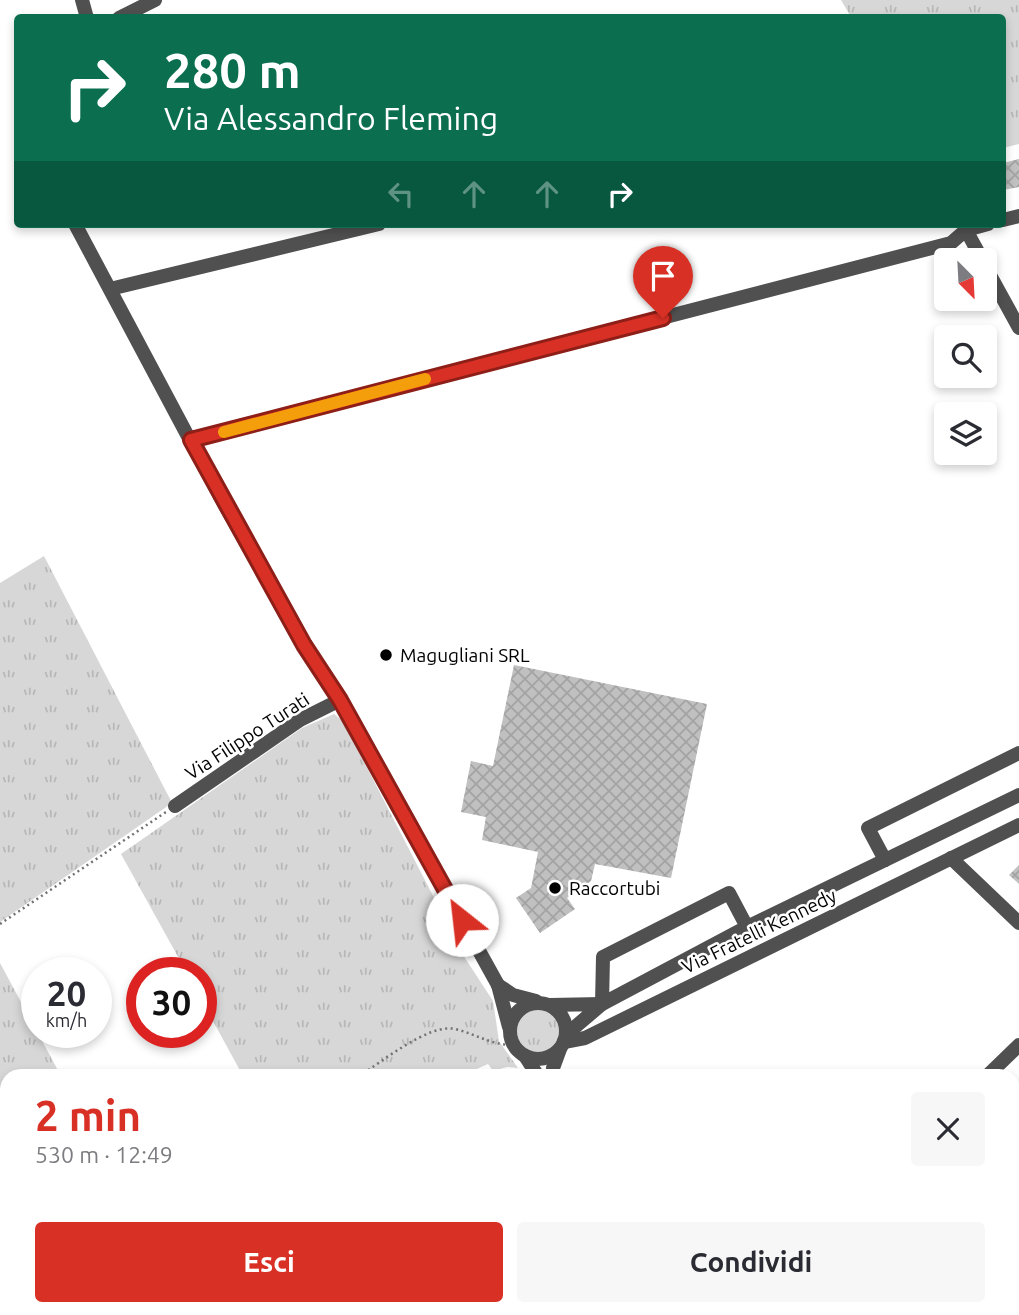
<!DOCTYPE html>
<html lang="it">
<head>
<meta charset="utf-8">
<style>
  body { margin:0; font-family:Ubuntu,sans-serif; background:#f7f7f7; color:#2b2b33; height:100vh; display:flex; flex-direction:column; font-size:26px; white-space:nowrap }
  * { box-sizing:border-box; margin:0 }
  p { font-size:23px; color:#7c7c81 }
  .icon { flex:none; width:38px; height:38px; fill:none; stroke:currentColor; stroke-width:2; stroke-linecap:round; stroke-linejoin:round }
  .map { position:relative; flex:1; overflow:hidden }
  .side { position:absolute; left:0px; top:1069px; width:1020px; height:247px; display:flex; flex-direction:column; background:#fff; border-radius:21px 21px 0 0; box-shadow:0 4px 10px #0003 }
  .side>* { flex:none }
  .hud { position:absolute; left:14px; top:14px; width:992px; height:214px; border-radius:7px; box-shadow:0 4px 10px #0003; background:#0b6e4f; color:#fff; overflow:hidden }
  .needle { width:46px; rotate:156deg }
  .controls { position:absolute; left:934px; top:248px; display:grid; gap:14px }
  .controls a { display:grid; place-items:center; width:63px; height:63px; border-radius:7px; background:#fff; box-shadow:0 4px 10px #0003; font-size:35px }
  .speed { position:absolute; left:21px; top:957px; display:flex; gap:14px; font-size:35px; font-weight:700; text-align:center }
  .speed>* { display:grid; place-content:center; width:91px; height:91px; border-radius:50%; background:#fff; box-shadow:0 4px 10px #0003; line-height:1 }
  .speed small { font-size:18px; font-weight:400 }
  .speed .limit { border:10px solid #d22; background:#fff; color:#111 }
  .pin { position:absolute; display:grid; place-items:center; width:60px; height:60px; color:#fff; margin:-72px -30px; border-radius:50% 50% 50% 0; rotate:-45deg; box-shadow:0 0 7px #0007 }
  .pin .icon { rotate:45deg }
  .me { position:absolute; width:77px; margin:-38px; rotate:331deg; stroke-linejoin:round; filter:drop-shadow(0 0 5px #0008) }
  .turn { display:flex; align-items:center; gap:24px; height:147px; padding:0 35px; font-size:32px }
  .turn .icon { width:91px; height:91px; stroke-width:2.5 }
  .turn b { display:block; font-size:49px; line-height:60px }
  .lanes { display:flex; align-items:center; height:66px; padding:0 35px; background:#0003; justify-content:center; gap:35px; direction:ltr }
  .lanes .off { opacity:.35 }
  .round { display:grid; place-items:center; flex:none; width:74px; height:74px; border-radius:7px; background:#f7f7f7 }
  .summary { display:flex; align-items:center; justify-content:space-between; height:119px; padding:0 35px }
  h1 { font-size:42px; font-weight:600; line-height:52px; color:#d93025 }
  .button { display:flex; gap:14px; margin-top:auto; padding:14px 35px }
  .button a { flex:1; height:80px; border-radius:7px; background:#d93025; color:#fff; font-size:28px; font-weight:600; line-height:80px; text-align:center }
  .button a+a { background:#f7f7f7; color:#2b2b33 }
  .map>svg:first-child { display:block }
  .grass { fill:url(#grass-tufts) }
  .building { fill:url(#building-cross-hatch) }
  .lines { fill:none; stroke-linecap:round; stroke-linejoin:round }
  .path { stroke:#727272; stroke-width:2.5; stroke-dasharray:2 3.5; stroke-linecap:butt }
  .minor { stroke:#505050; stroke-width:14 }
  .route-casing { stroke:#8d1f18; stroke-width:18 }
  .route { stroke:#d93025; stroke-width:12 }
  .slow { stroke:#f59e0b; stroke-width:12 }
  .poi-dot { fill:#000; stroke:#fff; stroke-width:2.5 }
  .labels { text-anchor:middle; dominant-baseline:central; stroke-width:5; stroke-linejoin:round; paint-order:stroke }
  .poi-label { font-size:19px; fill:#000; stroke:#fff; text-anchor:start }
  .street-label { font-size:19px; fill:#000; stroke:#fff }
</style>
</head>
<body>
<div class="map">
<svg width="1019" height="1315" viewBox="0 0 1019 1315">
  <defs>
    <pattern id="grass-tufts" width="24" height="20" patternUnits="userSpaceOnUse" patternTransform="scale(1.75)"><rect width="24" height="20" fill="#d7d7d7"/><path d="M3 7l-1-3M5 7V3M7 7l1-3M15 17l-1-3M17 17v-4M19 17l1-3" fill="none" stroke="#b7b7b7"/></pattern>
    <pattern id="building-cross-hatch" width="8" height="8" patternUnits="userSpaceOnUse" patternTransform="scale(1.75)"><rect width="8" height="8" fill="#c0c0c0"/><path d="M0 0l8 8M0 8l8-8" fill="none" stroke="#a3a3a3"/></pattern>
  </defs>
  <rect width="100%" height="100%" fill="#fff"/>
  <g class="grass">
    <path d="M 841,0 L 1019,0 L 1019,144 L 1003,148 L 1003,18 L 851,17 Z"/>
    <path d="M 44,556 L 172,803 L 0,922 L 0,583 Z"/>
    <path d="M 334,714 L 343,721 L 465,958 L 493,1001 L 499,1041 L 518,1068 L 507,1067 L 493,1071 L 488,1064 L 461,1076 L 243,1076 L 201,999 L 201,973 L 187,973 L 121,854 L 302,728 Z"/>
    <path d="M 0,963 L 61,1076 L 7,1076 L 7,1308 L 0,1312 Z"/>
    <circle cx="538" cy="1031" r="21"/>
    <path d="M 1013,1205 L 1019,1210 L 1019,1315 L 775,1315 L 769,1310 L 1013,1309 Z"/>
  </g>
  <g class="building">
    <path d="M 1019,159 L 1019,187 L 1003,190 L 1003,163 Z"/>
    <path d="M 514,665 L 707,704 L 671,878 L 595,864 L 591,881 L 567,898 L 575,909 L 540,933 L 516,898 L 531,888 L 538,852 L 482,840 L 486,817 L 461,812 L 471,761 L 493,766 Z"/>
    <path d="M 1019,865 L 1019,884 L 1009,875 Z"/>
    <path d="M 1019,1103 L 1019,1133 L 1013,1128 L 1013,1109 Z"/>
    <path d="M 102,1309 L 119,1309 L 115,1315 L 105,1315 Z"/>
    <path d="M 268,1309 L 296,1309 L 303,1315 L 271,1315 Z"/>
    <path d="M 378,1309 L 397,1309 L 399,1312 L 375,1315 L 373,1312 Z"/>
    <path d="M 408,1309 L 430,1309 L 420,1315 L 411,1315 Z"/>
    <path d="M 558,1309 L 588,1309 L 595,1315 L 564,1315 Z"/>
    <path d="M 618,1309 L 643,1309 L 638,1315 L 625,1315 Z"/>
    <path d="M 661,1309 L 674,1309 L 681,1315 L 664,1315 L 659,1311 Z"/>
  </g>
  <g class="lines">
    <g class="path">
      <path d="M 0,924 L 166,812"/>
      <path d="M 359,1076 C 382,1062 429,1023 455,1029 C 476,1034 491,1045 513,1045"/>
    </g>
    <g class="minor">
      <path d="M 82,0 L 87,18"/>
      <path d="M 119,18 L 155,0"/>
      <path d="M 1003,220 L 1019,216"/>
      <path d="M 75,224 L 224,504 L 304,645 L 340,700 L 498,985"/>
      <path d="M 966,230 L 983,261"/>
      <path d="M 985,266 L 1019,328"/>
      <path d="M 110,289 L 379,224"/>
      <path d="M 191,440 L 951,243 L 966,230 L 988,224"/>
      <path d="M 175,806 L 300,720 L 340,700"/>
      <path d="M 951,858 L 1019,923"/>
      <path d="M 885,860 L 868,828 L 1019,753"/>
      <path d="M 747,927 L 729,893 L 603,957 L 602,1004 L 747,927 L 1019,795"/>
      <circle cx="538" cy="1031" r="28"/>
      <path d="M 550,1005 L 602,1004 L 575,1027 L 564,1041"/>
      <path d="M 509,1027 L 498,985 L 513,995 L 536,1001"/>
      <path d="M 564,1042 L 585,1038 L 1019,825"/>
      <path d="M 525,1056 L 538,1076"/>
      <path d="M 554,1076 L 553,1068 L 560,1049"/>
      <path d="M 987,1076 L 1019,1045"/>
      <path d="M 323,1309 L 327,1315"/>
      <path d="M 741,1309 L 748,1315"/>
      <path d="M 178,1315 L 187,1309"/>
      <path d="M 470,1315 L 479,1309"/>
    </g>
  </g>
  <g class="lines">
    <defs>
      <path id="route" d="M 462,920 L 340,700 L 304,645 L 191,440 L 663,318"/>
    </defs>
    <use href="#route" class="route-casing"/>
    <use href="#route" class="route"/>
    <path class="slow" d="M 224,432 L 425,379"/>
  </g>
  <g class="poi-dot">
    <circle cx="386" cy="655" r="7"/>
    <circle cx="555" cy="888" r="7"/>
  </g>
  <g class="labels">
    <g class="poi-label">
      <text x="400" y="655">Magugliani SRL</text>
      <text x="569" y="888">Raccortubi</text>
    </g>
    <g class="street-label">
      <text transform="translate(247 736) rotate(-33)">Via Filippo Turati</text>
      <text transform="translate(759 931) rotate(-26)">Via Fratelli Kennedy</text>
    </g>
  </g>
</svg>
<div class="controls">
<a><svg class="needle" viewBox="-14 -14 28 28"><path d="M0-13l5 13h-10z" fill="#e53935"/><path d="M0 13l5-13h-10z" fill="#7c7c81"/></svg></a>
<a><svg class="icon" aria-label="search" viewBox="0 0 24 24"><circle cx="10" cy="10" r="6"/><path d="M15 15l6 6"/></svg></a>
<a><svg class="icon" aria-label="layers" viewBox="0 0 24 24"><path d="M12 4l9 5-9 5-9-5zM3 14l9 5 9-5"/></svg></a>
</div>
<div class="speed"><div>20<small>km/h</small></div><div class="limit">30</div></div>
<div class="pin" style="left:663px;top:318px;background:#d93025"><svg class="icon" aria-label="arrive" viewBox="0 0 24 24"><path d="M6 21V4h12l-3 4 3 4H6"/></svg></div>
<svg class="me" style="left:462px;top:920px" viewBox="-20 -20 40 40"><circle r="19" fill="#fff"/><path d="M0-13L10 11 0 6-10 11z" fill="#d93025"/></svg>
<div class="hud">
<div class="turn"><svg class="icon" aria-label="right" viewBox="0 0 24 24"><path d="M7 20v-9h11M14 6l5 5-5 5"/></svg><div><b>280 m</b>Via Alessandro Fleming</div></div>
<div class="lanes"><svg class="icon off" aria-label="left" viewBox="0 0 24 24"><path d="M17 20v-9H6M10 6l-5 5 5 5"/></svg><svg class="icon off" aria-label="ahead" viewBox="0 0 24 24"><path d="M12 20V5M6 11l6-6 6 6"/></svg><svg class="icon off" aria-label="ahead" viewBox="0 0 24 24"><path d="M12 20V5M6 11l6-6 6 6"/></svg><svg class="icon" aria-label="right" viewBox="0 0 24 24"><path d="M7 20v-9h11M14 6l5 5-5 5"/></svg></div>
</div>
<section class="side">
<div class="summary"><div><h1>2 min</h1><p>530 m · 12:49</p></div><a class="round"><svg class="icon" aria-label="close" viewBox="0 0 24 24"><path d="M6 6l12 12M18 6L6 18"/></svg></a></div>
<div class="button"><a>Esci</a><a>Condividi</a></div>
</section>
</div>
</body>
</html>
